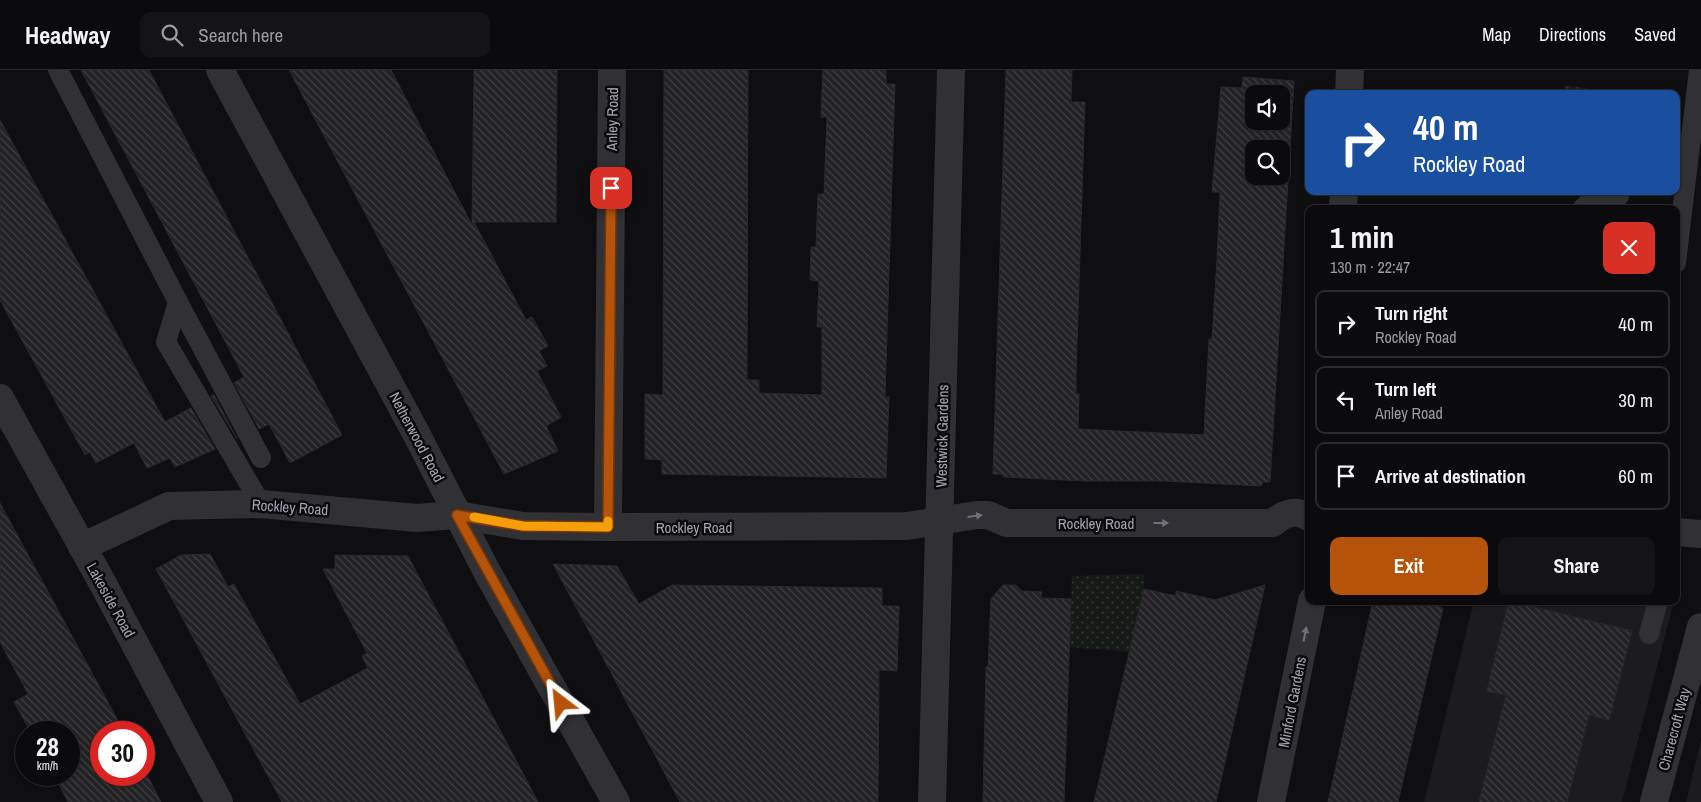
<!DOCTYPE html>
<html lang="en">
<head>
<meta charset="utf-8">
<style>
  body { margin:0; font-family:"Archivo Narrow",sans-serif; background:#141416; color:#f1f3f6; height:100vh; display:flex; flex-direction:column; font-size:19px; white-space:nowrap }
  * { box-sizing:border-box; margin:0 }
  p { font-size:16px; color:#9a9b9d }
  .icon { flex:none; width:28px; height:28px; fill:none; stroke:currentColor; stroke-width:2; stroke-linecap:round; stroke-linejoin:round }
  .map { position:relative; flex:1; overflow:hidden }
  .drawer { position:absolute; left:1305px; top:135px; width:375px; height:400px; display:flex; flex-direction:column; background:#0b0b0d; border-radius:10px; box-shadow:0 1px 4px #0004,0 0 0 1px #2b2b2e }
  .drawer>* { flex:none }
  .guide { position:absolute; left:1305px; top:20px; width:375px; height:105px; border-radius:10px; box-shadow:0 1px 4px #0004,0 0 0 1px #2b2b2e; background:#1a4fa0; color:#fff; overflow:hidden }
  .buttons { position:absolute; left:1245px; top:15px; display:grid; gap:10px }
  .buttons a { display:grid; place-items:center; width:45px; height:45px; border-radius:10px; background:#0b0b0d; box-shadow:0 1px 4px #0004,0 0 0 1px #2b2b2e; font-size:25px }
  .speed { position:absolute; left:15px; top:651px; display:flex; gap:10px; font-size:25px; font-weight:700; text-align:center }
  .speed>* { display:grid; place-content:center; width:65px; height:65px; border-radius:50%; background:#0b0b0d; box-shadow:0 1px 4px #0004,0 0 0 1px #2b2b2e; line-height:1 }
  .speed small { font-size:12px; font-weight:400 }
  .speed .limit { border:8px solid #d22; background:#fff; color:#111 }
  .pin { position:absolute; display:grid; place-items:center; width:42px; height:42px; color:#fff; margin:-21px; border-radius:10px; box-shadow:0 2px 8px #0006 }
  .me { position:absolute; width:55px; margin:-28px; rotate:331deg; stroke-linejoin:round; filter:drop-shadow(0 0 4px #0008) }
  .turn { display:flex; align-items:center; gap:18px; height:105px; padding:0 25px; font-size:22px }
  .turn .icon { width:65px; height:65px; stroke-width:2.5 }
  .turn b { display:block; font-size:35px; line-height:42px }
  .round { display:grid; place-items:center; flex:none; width:52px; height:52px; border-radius:10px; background:#141416 }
  .headline { display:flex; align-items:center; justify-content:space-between; height:85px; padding:0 25px }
  h1 { font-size:30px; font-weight:700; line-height:38px }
  .primary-button { display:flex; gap:10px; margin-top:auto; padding:10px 25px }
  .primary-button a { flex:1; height:58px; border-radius:10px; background:#b45309; color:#fff; font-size:20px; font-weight:700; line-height:58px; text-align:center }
  .primary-button a+a { background:#141416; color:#f1f3f6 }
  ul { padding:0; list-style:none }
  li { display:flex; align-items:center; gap:15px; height:68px; margin:0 10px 8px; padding:0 15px; border:2px solid #2b2b2e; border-radius:10px }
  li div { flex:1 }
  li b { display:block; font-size:19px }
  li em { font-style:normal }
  header { display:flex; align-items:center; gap:30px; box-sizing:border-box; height:70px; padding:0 25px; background:#0b0b0d; border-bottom:1px solid #2b2b2e }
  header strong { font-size:24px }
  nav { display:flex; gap:28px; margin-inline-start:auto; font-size:18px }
  .search { width:350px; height:45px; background:#141416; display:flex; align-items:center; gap:12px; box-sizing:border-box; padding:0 18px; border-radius:10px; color:#9a9b9d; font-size:19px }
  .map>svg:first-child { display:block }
  .built { fill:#1c1b1d }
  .green { fill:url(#green-dots) }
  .building { fill:url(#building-back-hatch); stroke:#2a292c; fill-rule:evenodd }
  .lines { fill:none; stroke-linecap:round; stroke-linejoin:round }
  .service { stroke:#313135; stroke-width:20 }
  .minor { stroke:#313135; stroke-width:28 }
  .oneway { fill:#6f7079 }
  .route-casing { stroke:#753606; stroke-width:12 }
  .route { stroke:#b45309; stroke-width:9 }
  .slow { stroke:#f59e0b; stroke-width:9 }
  .labels { text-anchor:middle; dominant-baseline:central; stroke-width:5; stroke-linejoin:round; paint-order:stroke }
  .street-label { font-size:15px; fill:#a1a4b1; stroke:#0b0a0b }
</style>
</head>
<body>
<header>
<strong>Headway</strong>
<div class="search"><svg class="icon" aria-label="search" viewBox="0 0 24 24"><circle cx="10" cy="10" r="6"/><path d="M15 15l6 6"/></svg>Search here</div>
<nav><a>Map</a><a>Directions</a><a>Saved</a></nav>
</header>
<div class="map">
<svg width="1701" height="732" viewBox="0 0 1701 732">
  <defs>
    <pattern id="green-dots" width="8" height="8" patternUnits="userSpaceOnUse" patternTransform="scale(1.25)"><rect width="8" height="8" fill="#161b17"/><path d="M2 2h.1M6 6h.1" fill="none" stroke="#353936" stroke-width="1.8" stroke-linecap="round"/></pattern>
    <pattern id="building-back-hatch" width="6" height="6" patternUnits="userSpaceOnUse" patternTransform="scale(1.25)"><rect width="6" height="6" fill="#232225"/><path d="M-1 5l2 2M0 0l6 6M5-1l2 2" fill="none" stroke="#403f42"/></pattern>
  </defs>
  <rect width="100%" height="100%" fill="#0f0f11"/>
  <g class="built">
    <path d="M 1474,531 L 1674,531 L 1622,732 L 1424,732 Z"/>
    <path d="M 1701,670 L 1701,732 L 1686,732 Z"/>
  </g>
  <g class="green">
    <path d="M 1564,15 L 1610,22 L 1609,24 L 1564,24 Z"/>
    <path d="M 1144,504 L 1144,519 L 1130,582 L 1069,577 L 1072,506 Z"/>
  </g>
  <g class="building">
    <path d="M 81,0 L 149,0 L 342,365 L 290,393 L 269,354 L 259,359 L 234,313 L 244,307 Z"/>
    <path d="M 289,0 L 391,0 L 472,155 L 474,0 L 557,0 L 556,152 L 474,152 L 526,250 L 532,247 L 548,276 L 539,281 L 547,296 L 537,301 L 561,347 L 546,356 L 558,381 L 504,404 Z"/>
    <path d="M 664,0 L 748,0 L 747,310 L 759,310 L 759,323 L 822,325 L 822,257 L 817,257 L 819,211 L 810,210 L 811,177 L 816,177 L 818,124 L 824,124 L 827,47 L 821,47 L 823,0 L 886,0 L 886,14 L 895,14 L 885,327 L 889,327 L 886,408 L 662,404 L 662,390 L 645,389 L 645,324 L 663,325 Z"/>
    <path d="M 1006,0 L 1072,0 L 1071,32 L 1085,32 L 1076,305 L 1076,324 L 1079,324 L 1078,359 L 1204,365 L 1209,269 L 1212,269 L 1217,189 L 1220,122 L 1212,122 L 1221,17 L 1242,18 L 1243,7 L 1294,11 L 1270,412 L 1263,412 L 1261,416 L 1165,411 L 1084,411 L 1004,407 L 1002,404 L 993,404 ZM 1254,24 L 1281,24 L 1281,51 L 1254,51 ZM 1254,79 L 1281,79 L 1281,106 L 1254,106 Z"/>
    <path d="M 0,50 L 165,352 L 191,338 L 215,379 L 175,397 L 170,388 L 147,398 L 134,373 L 96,393 L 90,382 L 85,385 L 0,230 Z"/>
    <path d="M 214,325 L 237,369 L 211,326 Z"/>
    <path d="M 0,433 L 124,662 L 101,662 L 101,705 L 144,705 L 144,699 L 161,732 L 68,732 L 54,705 L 69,705 L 69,662 L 31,662 L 14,632 L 28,624 L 0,572 Z"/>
    <path d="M 210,484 L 228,517 L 234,514 L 300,634 L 368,598 L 362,586 L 367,583 L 323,499 L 335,499 L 335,485 L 408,486 L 538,732 L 282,732 L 156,499 L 181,485 Z"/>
    <path d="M 553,494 L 617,496 L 639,534 L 672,515 L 882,518 L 882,536 L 899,536 L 897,601 L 879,600 L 878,732 L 680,732 Z"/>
    <path d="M 1003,515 L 1016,515 L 1022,521 L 1042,522 L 1041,528 L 1071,529 L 1064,732 L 983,732 L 986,597 L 988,597 L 991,529 Z"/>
    <path d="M 1265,515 L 1216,732 L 1094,732 L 1144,519 L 1176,526 L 1176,521 L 1215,530 Z"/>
    <path d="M 1373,531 L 1415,531 L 1443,538 L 1398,732 L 1328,732 Z"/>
    <path d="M 1509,531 L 1632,561 L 1609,650 L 1589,645 L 1567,732 L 1479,732 L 1506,625 L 1487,621 Z"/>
  </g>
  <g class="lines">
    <g class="service">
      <path d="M 58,0 L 178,232 L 166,272 L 261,434"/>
      <path d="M 1582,139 L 1595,126 L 1619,126"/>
      <path d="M 1676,193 L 1699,0"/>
      <path d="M 178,232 L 261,388"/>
      <path d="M 1649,564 L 1658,531"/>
    </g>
    <g class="minor">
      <path d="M 220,0 L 417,365 L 486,500 L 616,732"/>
      <path d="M 1349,24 L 1350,0"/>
      <path d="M 1343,139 L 1344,121"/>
      <path d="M 0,328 L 102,512 L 219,732"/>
      <path d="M 608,457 L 612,0"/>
      <path d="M 1676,462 L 1701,464"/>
      <path d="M 82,477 L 169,436 L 261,434 L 417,448 L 457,445 L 523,456 L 608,457 L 907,456 L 977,445 L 988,445 L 1007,453 L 1273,453 C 1284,443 1295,439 1309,447"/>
      <path d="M 932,732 L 951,0"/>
      <path d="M 1271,732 L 1312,531"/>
      <path d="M 1654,732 L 1701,557"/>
    </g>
  </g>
  <defs><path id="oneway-solid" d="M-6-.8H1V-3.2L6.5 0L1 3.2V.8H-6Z" transform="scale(1.25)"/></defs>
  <g class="oneway">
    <use href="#oneway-solid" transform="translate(975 446) rotate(-7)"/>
    <use href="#oneway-solid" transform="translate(1161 453)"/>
    <use href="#oneway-solid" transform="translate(1305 564) rotate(-79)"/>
  </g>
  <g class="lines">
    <defs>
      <path id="route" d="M 561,633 L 457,445 L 523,456 L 608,457 L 611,118"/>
    </defs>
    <use href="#route" class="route-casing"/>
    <use href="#route" class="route"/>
    <path class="slow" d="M 474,447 L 523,456 L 608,457 L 608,451"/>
  </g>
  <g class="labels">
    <g class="street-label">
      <text transform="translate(612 49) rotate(-89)">Anley Road</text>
      <text transform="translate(942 366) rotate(-89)">Westwick Gardens</text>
      <text transform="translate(417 367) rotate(62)">Netherwood Road</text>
      <text transform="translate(290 437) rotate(4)">Rockley Road</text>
      <text x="1096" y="453">Rockley Road</text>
      <text x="694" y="457">Rockley Road</text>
      <text transform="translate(111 530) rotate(61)">Lakeside Road</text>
      <text transform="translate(1292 632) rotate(-79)">Minford Gardens</text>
      <text transform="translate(1674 659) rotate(-75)">Charecroft Way</text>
    </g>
  </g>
</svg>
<div class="buttons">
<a><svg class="icon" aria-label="sound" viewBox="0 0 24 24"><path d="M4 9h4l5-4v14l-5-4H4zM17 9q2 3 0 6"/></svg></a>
<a><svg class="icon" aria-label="search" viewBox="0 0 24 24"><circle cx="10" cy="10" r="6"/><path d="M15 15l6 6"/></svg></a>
</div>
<div class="speed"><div>28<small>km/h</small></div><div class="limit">30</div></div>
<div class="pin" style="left:611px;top:118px;background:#d93025"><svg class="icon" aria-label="arrive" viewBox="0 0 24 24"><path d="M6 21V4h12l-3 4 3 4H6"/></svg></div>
<svg class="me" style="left:561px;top:633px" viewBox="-20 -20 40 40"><path d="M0-17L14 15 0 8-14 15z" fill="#b45309" stroke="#fff" stroke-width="4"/></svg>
<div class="guide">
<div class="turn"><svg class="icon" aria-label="right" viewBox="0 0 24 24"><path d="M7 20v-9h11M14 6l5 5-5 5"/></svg><div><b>40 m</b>Rockley Road</div></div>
</div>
<section class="drawer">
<div class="headline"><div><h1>1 min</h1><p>130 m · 22:47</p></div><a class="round" style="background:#d93025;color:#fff"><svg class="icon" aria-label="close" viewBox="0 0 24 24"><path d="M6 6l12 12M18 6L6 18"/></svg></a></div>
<ul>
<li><svg class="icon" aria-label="right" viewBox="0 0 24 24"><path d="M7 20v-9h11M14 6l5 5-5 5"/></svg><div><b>Turn right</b><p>Rockley Road</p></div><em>40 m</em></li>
<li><svg class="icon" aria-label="left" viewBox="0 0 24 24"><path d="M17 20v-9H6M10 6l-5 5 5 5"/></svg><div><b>Turn left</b><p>Anley Road</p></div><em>30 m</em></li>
<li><svg class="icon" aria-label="arrive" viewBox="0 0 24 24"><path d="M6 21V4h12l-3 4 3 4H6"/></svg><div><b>Arrive at destination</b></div><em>60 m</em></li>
</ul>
<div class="primary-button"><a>Exit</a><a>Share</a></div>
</section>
</div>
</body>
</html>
